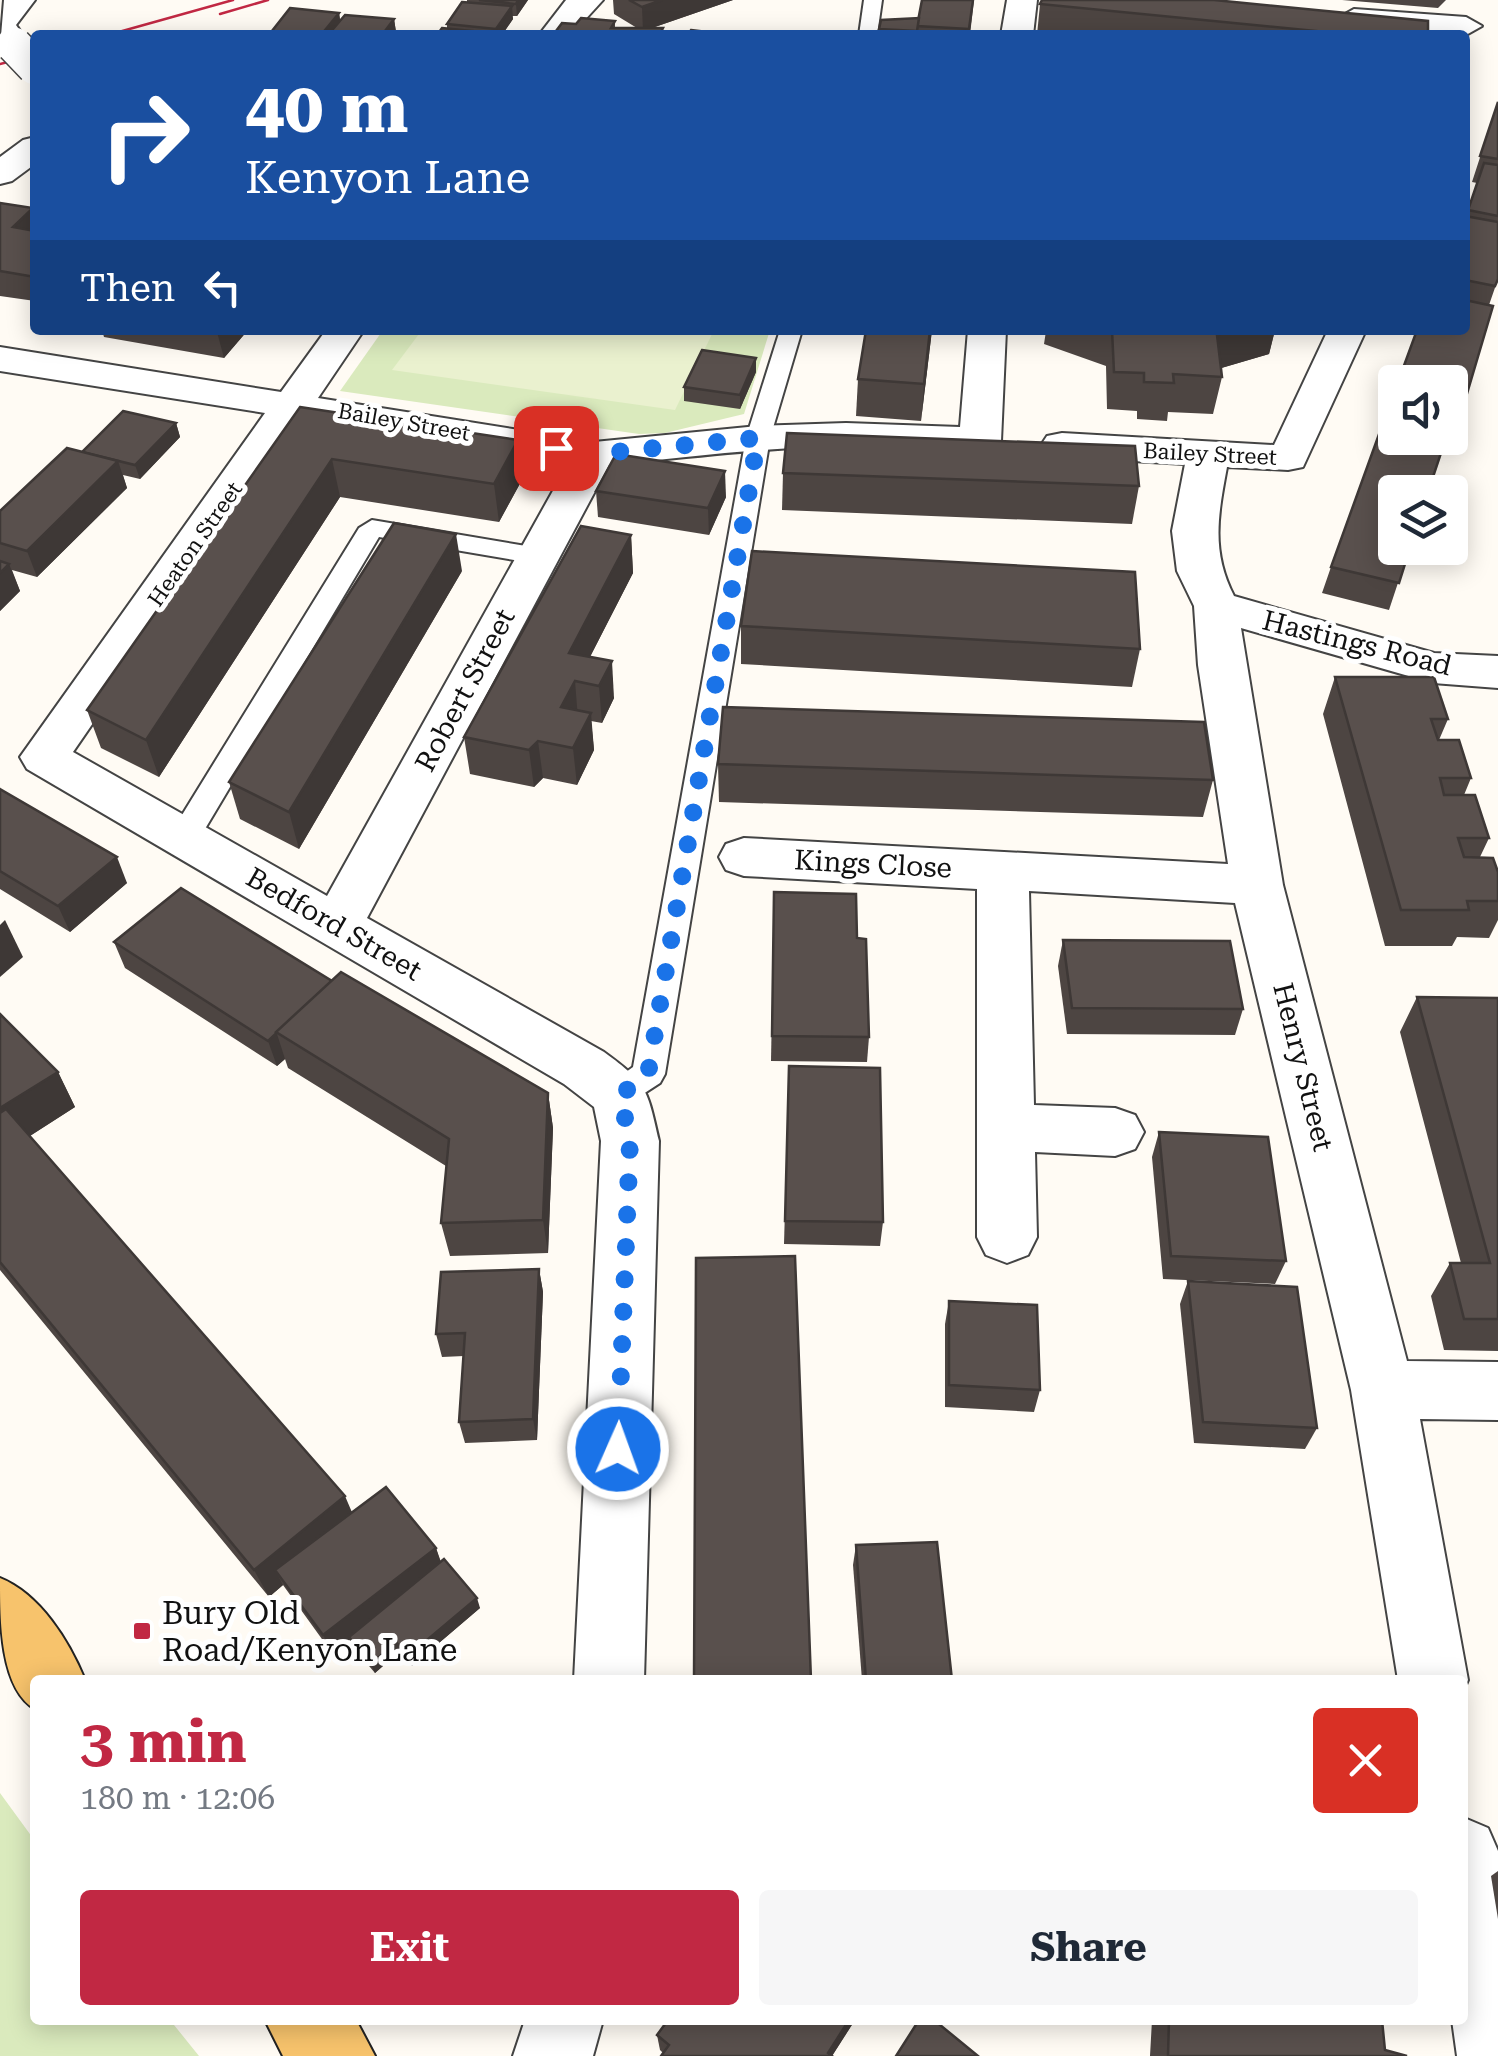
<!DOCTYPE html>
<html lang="en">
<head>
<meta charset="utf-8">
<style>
  body { margin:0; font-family:"Roboto Serif",serif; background:#f6f6f7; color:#1f2937; height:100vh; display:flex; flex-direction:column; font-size:38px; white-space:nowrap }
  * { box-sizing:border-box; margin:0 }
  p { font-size:32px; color:#747a83 }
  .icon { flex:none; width:55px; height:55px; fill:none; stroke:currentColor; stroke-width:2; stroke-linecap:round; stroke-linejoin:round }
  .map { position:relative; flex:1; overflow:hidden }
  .panel { position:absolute; left:30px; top:1675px; width:1438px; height:350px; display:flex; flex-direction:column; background:#fff; border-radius:10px; box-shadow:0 5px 25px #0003 }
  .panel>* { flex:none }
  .hud { position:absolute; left:30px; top:30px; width:1440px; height:305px; border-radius:10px; box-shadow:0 5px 25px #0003; background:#1a4fa0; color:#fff; overflow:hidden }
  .fabs { position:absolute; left:1378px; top:365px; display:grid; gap:20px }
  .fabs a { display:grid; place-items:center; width:90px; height:90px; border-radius:10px; background:#fff; box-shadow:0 5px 25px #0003; font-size:50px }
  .pin { position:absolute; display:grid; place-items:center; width:85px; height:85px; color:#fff; margin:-42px; border-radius:20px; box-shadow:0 5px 15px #0006 }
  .me { position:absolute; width:110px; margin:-55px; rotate:2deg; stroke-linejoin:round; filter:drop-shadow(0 0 8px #0008) }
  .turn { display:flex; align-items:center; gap:35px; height:210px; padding:0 50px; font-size:45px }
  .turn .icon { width:130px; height:130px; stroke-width:2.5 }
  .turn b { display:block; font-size:70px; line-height:85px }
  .then { display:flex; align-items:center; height:95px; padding:0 50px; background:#0003; gap:20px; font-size:38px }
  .round { display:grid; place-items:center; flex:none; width:105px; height:105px; border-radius:10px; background:#f6f6f7 }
  .headline { display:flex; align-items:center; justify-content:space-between; height:170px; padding:0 50px }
  h1 { font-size:60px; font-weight:700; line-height:75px; color:#c12843 }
  .button { display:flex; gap:20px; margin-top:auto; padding:20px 50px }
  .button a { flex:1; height:115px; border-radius:10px; background:#c12843; color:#fff; font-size:40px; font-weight:700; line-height:115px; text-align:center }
  .button a+a { background:#f6f6f7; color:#1f2937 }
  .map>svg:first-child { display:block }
  .green { fill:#daeabd }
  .pitch { fill:#eaf1cf }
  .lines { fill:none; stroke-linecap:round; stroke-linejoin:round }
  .lane-casing { stroke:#444; stroke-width:4 }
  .street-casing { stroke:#444; stroke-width:4 }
  .primary-casing { stroke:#222; stroke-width:4 }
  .lane { fill:#fff; fill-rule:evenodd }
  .street { fill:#fff; fill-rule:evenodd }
  .primary { fill:#f7c36c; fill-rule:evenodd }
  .tram { stroke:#c12843; stroke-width:2.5 }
  .street-bridge-casing { stroke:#444; stroke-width:38; stroke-linecap:butt }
  .street-bridge { stroke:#fff; stroke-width:35 }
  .wall { fill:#4d4542 }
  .shaded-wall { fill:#3e3836 }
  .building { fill:#59504d; stroke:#3e3836; stroke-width:2.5 }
  .route { stroke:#1a73e8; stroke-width:18; stroke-dasharray:0 32.4 }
  .poi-dot { fill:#c12843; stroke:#fff; stroke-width:4 }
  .labels { text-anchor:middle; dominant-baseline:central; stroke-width:10; stroke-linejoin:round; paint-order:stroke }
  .far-street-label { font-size:22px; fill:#111; stroke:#fff }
  .street-label { font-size:28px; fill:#111; stroke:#fff }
  .near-poi-label { font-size:32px; fill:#111; stroke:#fff; text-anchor:start }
</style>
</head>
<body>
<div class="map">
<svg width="1498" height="2056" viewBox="0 0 1498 2056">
  <rect width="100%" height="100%" fill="#fffbf4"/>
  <g class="green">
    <path d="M 383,330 L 770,330 L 744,414 L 665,433 L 639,434 L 340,391 Z"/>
    <path d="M 0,1793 L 35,1841 L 35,2020 L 170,2020 L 199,2056 L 0,2056 Z"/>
  </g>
  <path class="pitch" d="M 422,330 L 714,330 L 675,410 L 392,370 Z"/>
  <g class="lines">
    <defs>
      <g id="lane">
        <path d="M 864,0 L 882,0 L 877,35 L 859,35 Z"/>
        <path d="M 780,330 L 802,330 L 770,438 L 665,1074 L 660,1083 L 620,1109 L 608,1105 L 603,1095 L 608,1085 L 633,1067 L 746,438 Z"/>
        <path d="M 372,520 L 538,548 L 551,556 L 538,564 L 379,537 L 196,844 L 174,844 L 170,836 L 174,828 L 359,528 Z"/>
      </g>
      <g id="street">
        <path d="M 4,0 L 35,0 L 16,25 L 30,45 L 25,52 L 14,55 L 0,48 Z"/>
        <path d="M 566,0 L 603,0 L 571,35 L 539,35 Z"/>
        <path d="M 1007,0 L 1037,0 L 1033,35 L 1001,35 Z"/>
        <path d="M 1354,9 L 1466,17 L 1482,26 L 1466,35 L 1343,25 L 1338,18 Z"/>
        <path d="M 35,137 L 35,164 L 12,181 L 0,184 L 0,157 L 23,140 Z"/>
        <path d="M 326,330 L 364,330 L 318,398 L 594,442 L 758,426 L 846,423 L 960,427 L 968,330 L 1006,330 L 1001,441 L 995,450 L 980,453 C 859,435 730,453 609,465 L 367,918 L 604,1052 C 648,1084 647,1089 659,1141 L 644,1680 L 574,1680 L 601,1141 L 594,1107 L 564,1084 L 27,769 L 20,757 L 265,413 L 0,371 L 0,347 L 281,392 ZM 302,419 L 569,462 L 327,896 L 73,752 Z"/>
        <path d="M 1328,330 L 1366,330 L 1303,467 L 1288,470 L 1227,467 C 1218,515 1211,552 1234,596 L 1434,653 L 1498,656 L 1498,688 L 1433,683 L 1241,628 L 1283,885 L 1407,1361 L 1498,1362 L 1498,1420 L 1420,1419 L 1468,1680 L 1462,1694 L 1462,1680 L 1398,1680 L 1351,1390 L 1235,903 L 1029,891 L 1034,1105 L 1115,1108 L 1135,1115 L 1144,1132 L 1135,1149 L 1115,1156 L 1035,1152 L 1037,1237 L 1028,1255 L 1007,1263 L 986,1255 L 977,1237 L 977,889 L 744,876 L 726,870 L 719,857 L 726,844 L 744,838 L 1228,864 L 1198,665 L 1194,606 L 1177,571 L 1172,531 L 1185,464 L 1062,457 L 1047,454 L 1041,445 L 1047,436 L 1062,433 L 1274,445 Z"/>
        <path d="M 1462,1817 L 1488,1828 L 1498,1851 L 1498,2056 L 1457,2056 L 1452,2020 L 1462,2020 Z"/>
        <path d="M 525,2020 L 603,2020 L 593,2056 L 513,2056 Z"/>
      </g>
      <g id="primary">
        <path d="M 0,1578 C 40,1594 69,1641 85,1680 L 35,1680 L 35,1709 C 0,1689 0,1620 0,1578 Z"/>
        <path d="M 265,2020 L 356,2020 L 375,2056 L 283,2056 Z"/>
      </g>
    </defs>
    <use href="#lane" class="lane-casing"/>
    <use href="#street" class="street-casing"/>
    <use href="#primary" class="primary-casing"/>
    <use href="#lane" class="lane"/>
    <use href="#street" class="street"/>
    <use href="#primary" class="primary"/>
    <g class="tram">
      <path d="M 220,14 L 268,0"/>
      <path d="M 108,35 L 233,0"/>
      <path d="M 0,64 L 35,55"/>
    </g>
    <defs>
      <path id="street-bridge" d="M 14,45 L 35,67"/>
    </defs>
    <use href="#street-bridge" class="street-bridge-casing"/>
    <use href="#street-bridge" class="street-bridge"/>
  </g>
  <g class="wall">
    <path d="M 467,0 L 528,0 L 517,16 L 512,16 L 513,19 L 502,35 L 437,35 L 447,28 L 447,24 L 467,2 Z"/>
    <path d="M 613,0 L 733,0 L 652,28 L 663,34 L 576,24 L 615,21 L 615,28 L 637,28 L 614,14 Z"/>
    <path d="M 974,0 L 970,35 L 879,35 L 879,29 Z"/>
    <path d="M 1342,0 L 1446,0 L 1438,8 Z"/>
    <path d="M 1040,4 L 1428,35 L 1037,35 Z"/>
    <path d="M 339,13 L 340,20 L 394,19 L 396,32 L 394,35 L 273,35 L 272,31 Z"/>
    <path d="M 1498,102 L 1498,279 L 1489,305 L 1458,424 L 1449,451 L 1442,450 L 1389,610 L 1322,593 L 1331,567 L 1395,438 L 1450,438 L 1450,382 L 1465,330 L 1465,216 L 1477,183 L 1472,182 Z"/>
    <path d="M 0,203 L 33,208 L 35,215 L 35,301 L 0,296 Z"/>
    <path d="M 102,330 L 248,330 L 224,358 L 104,337 Z"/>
    <path d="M 866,330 L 932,330 L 921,421 L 856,416 L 858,379 Z"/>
    <path d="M 1044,330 L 1275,330 L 1269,354 L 1221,368 L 1222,377 L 1213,414 L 1168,412 L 1167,421 L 1137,419 L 1137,411 L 1107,409 L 1106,366 L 1044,344 L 1046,331 Z"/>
    <path d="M 756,358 L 756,372 L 740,409 L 684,401 L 684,387 Z"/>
    <path d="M 300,407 L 518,440 L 523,478 L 499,522 L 340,497 L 159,777 L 101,748 L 87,710 Z"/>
    <path d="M 176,423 L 180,437 L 140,479 L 123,475 L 127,488 L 37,577 L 12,570 L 20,591 L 0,611 L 0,511 L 82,452 Z"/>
    <path d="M 783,473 L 1139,486 L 1132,524 L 782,510 Z"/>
    <path d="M 596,491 L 726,497 L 709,535 L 598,517 Z"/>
    <path d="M 631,535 L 633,573 L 590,657 L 614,698 L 602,723 L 591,721 L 594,750 L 577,785 L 543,778 L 534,787 L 470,774 L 464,737 Z"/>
    <path d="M 462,571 L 299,849 L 240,819 L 229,782 Z"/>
    <path d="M 741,626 L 1140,649 L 1132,687 L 741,664 Z"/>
    <path d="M 1335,677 L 1448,719 L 1439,740 L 1471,778 L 1464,795 L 1489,838 L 1480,857 L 1498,872 L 1498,920 L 1489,938 L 1457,937 L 1452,946 L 1385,946 L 1323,714 Z"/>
    <path d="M 718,764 L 1213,780 L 1203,817 L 719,802 Z"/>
    <path d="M 0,789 L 127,883 L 70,932 L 0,889 Z"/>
    <path d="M 774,892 L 869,1037 L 867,1062 L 771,1061 Z"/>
    <path d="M 1063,940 L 1243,1009 L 1235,1035 L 1067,1034 L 1058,966 Z"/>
    <path d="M 114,942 L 332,981 L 548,1093 L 553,1128 L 548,1253 L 450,1256 L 441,1223 L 446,1166 L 288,1068 L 285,1059 L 277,1066 L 125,968 Z"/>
    <path d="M 1417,997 L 1498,998 L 1498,1351 L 1444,1350 L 1431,1296 L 1450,1263 L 1461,1263 L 1400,1032 Z"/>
    <path d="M 0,1014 L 58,1072 L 75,1107 L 30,1136 L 352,1512 L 436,1548 L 441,1562 L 480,1608 L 412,1666 L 400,1651 L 375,1673 L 353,1647 L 350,1640 L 332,1653 L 283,1585 L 269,1597 L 0,1270 Z"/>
    <path d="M 789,1066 L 883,1222 L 880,1246 L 784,1244 Z"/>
    <path d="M 1159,1132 L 1286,1261 L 1275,1284 L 1163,1279 L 1152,1157 Z"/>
    <path d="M 539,1269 L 543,1292 L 537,1440 L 465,1443 L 459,1422 L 464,1356 L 442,1357 L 436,1334 Z"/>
    <path d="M 1188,1281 L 1317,1428 L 1305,1449 L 1194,1443 L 1180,1304 Z"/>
    <path d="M 949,1301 L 1040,1390 L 1034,1412 L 945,1407 L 945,1324 Z"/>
    <path d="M 856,1545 L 952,1680 L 862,1680 L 853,1565 Z"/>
    <path d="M 1498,1871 L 1498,1919 L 1491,1876 Z"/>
    <path d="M 855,2020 L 832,2056 L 663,2053 L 660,2050 L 657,2035 Z"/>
    <path d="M 1152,2020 L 1382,2020 L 1385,2050 L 1407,2056 L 1150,2056 Z"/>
  </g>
  <g class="shaded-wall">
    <path d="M 518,0 L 528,0 L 517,16 L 516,4 Z"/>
    <path d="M 662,0 L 733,0 L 643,31 L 642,7 Z"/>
    <path d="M 512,6 L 513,19 L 502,35 L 497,35 L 496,29 Z"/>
    <path d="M 339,13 L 341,26 L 334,35 L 321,35 Z"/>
    <path d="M 394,19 L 396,32 L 394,35 L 382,35 Z"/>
    <path d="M 33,208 L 35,215 L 35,240 L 13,227 Z"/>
    <path d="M 219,330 L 248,330 L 224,358 L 217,332 Z"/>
    <path d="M 930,330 L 932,330 L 921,421 L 924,384 Z"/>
    <path d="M 1233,330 L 1275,330 L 1269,354 L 1208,372 L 1217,335 Z"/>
    <path d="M 756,358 L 756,372 L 740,409 L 740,395 Z"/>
    <path d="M 176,423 L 180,437 L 140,479 L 135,465 Z"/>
    <path d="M 518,440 L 523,478 L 499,522 L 494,484 Z"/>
    <path d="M 332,459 L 340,497 L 159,777 L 146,740 Z"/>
    <path d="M 118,461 L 127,488 L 37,577 L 27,551 Z"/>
    <path d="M 725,471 L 726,497 L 709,535 L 708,508 Z"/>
    <path d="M 456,534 L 462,571 L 299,849 L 289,812 Z"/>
    <path d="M 631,535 L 633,573 L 577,682 L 575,681 L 578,719 L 561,707 L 569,653 Z"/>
    <path d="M 9,564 L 20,591 L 0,611 L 0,573 Z"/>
    <path d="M 612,661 L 614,698 L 602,723 L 599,686 Z"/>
    <path d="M 591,713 L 594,750 L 577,785 L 573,748 Z"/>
    <path d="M 538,741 L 543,778 L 534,787 L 529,750 Z"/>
    <path d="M 117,857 L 127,883 L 70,932 L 58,906 Z"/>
    <path d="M 5,920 L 23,957 L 0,977 L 0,925 Z"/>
    <path d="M 277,1034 L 285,1059 L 277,1066 L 268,1041 Z"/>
    <path d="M 58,1072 L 75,1107 L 0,1155 L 0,1108 Z"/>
    <path d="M 548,1093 L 553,1128 L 548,1253 L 543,1220 Z"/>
    <path d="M 539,1269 L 543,1292 L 537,1440 L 533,1419 Z"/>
    <path d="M 345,1496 L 357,1524 L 275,1570 L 283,1585 L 269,1597 L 254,1570 Z"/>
    <path d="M 436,1548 L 442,1567 L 332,1653 L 323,1635 Z"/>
    <path d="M 477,1598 L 480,1608 L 412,1666 L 408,1656 Z"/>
    <path d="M 396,1642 L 400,1651 L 375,1673 L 371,1664 Z"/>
    <path d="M 849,2020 L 855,2020 L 832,2056 L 828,2053 Z"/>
  </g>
  <g class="building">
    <path d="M 479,0 L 518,0 L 516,4 Z"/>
    <path d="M 629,0 L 662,0 L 642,7 Z"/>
    <path d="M 922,0 L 973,0 L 969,29 L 917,26 Z"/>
    <path d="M 1042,0 L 1214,0 L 1428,21 L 1428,35 L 1356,35 L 1040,4 Z"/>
    <path d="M 462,2 L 512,6 L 496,29 L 447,24 Z"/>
    <path d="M 290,8 L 339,13 L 321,35 L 272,31 Z"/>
    <path d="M 345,15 L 394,19 L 382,35 L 328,35 Z"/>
    <path d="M 581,18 L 615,21 L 611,28 L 663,28 L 660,34 L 669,35 L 553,35 L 562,23 L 576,24 Z"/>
    <path d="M 919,18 L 917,31 L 879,29 L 881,20 Z"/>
    <path d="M 442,28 L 492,33 L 490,35 L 437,35 Z"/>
    <path d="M 691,30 L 716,33 L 715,35 L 688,35 Z"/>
    <path d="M 1498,102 L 1498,159 L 1480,156 Z"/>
    <path d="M 1484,163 L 1498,165 L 1498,216 L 1468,210 Z"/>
    <path d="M 0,203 L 33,208 L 13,227 L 35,231 L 35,277 L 0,271 Z"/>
    <path d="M 1465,216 L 1498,222 L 1498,279 L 1495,286 L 1465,280 Z"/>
    <path d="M 1465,300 L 1493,306 L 1458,424 L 1450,423 L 1450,382 L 1398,382 L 1417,330 L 1465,330 Z"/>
    <path d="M 866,330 L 930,330 L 924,384 L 858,379 Z"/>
    <path d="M 1112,330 L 1233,330 L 1217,335 L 1222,377 L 1173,374 L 1174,383 L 1144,382 L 1144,373 L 1114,372 Z"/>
    <path d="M 702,350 L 756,358 L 740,395 L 684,387 Z"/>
    <path d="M 1395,390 L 1395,438 L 1446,438 L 1428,492 L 1395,492 L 1395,548 L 1410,548 L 1399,583 L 1331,567 Z"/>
    <path d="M 300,407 L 518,440 L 494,484 L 332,459 L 146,740 L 87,710 Z"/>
    <path d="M 123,411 L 176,423 L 135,465 L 82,452 Z"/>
    <path d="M 787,433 L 1135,446 L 1139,486 L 783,473 Z"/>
    <path d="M 67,448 L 118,461 L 27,551 L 0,543 L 0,511 Z"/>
    <path d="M 616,454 L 725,471 L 708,508 L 596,491 Z"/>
    <path d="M 394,523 L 456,534 L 289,812 L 229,782 Z"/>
    <path d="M 581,526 L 631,535 L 569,653 L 612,661 L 599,686 L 575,681 L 561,707 L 591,713 L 573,748 L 538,741 L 529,750 L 464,737 Z"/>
    <path d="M 752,551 L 1135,572 L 1140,649 L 741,626 Z"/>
    <path d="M 0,561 L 9,564 L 0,573 Z"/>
    <path d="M 1335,677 L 1434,677 L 1448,719 L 1431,719 L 1438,740 L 1459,740 L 1471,778 L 1440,778 L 1444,795 L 1475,795 L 1489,838 L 1458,838 L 1464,857 L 1493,858 L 1498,872 L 1498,901 L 1467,901 L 1469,910 L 1401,910 Z"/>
    <path d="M 723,707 L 1204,722 L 1213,780 L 718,764 Z"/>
    <path d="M 0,789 L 117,857 L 58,906 L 0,871 Z"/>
    <path d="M 181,888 L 332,981 L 268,1041 L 114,942 Z"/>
    <path d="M 774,892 L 856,894 L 857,938 L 866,939 L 869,1037 L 772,1036 Z"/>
    <path d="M 1063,940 L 1230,941 L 1243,1009 L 1072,1008 Z"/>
    <path d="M 341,972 L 548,1093 L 543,1220 L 441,1223 L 449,1139 L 276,1032 Z"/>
    <path d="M 1417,997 L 1498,998 L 1498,1319 L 1464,1319 L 1450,1263 L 1490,1263 Z"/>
    <path d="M 0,1014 L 58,1072 L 0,1108 Z"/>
    <path d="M 789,1066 L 880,1068 L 883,1222 L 785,1221 Z"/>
    <path d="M 6,1109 L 345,1496 L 254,1570 L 0,1262 L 0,1113 Z"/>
    <path d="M 1159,1132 L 1268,1137 L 1286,1261 L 1171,1256 Z"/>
    <path d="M 795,1256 L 811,1680 L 694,1680 L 696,1258 Z"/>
    <path d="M 539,1269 L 533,1419 L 459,1422 L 465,1333 L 436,1334 L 441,1272 Z"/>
    <path d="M 1188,1281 L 1297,1287 L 1317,1428 L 1203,1422 Z"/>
    <path d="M 949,1301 L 1037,1305 L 1040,1390 L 949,1385 Z"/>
    <path d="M 386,1487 L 436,1548 L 323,1635 L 275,1570 Z"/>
    <path d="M 937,1542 L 952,1680 L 866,1680 L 856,1545 Z"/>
    <path d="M 444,1559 L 477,1598 L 408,1656 L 396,1642 L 371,1664 L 349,1637 Z"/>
    <path d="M 668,2020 L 849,2020 L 828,2053 L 832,2056 L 661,2056 L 669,2045 L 657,2035 Z"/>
    <path d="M 919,2020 L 934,2020 L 978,2056 L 896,2056 Z"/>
    <path d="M 1169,2020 L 1382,2020 L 1385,2050 L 1407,2056 L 1168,2056 Z"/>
  </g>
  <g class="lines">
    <path class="route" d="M 556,448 L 594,454 L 758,438 L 648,1074 L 620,1095 L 630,1141 L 618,1449"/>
  </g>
  <rect class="poi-dot" x="132" y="1621" width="20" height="20" rx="5"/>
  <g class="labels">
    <g class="far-street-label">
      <text transform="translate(404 422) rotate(10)">Bailey Street</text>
      <text transform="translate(1210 454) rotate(3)">Bailey Street</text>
      <text transform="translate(195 544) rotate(-55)">Heaton Street</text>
    </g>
    <g class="street-label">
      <text transform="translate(1357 643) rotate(14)">Hastings Road</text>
      <text transform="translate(465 690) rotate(-62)">Robert Street</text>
      <text transform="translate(873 864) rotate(3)">Kings Close</text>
      <text transform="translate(334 924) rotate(30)">Bedford Street</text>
      <text transform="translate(1303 1067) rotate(76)">Henry Street</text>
    </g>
    <g class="near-poi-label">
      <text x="162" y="1613">Bury Old<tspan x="162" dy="37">Road/Kenyon Lane</tspan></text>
    </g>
  </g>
</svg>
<div class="fabs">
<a><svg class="icon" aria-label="sound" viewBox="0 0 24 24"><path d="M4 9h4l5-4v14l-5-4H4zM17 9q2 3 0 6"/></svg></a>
<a><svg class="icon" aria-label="layers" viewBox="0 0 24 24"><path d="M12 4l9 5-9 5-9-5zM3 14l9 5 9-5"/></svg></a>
</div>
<div class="pin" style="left:556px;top:448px;background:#d93025"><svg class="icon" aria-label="arrive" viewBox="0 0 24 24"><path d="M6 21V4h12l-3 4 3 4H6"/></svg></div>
<svg class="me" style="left:618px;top:1449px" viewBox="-20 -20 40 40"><circle r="17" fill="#1a73e8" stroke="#fff" stroke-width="3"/><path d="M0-11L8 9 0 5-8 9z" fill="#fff"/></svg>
<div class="hud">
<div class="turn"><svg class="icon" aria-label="right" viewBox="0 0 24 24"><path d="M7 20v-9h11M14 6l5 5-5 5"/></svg><div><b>40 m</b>Kenyon Lane</div></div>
<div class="then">Then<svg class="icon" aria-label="left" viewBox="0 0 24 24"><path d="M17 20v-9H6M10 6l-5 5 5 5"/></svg></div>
</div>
<section class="panel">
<div class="headline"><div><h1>3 min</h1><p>180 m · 12:06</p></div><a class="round" style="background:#d93025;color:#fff"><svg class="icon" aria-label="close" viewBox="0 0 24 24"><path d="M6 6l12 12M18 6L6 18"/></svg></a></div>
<div class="button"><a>Exit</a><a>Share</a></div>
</section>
</div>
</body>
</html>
